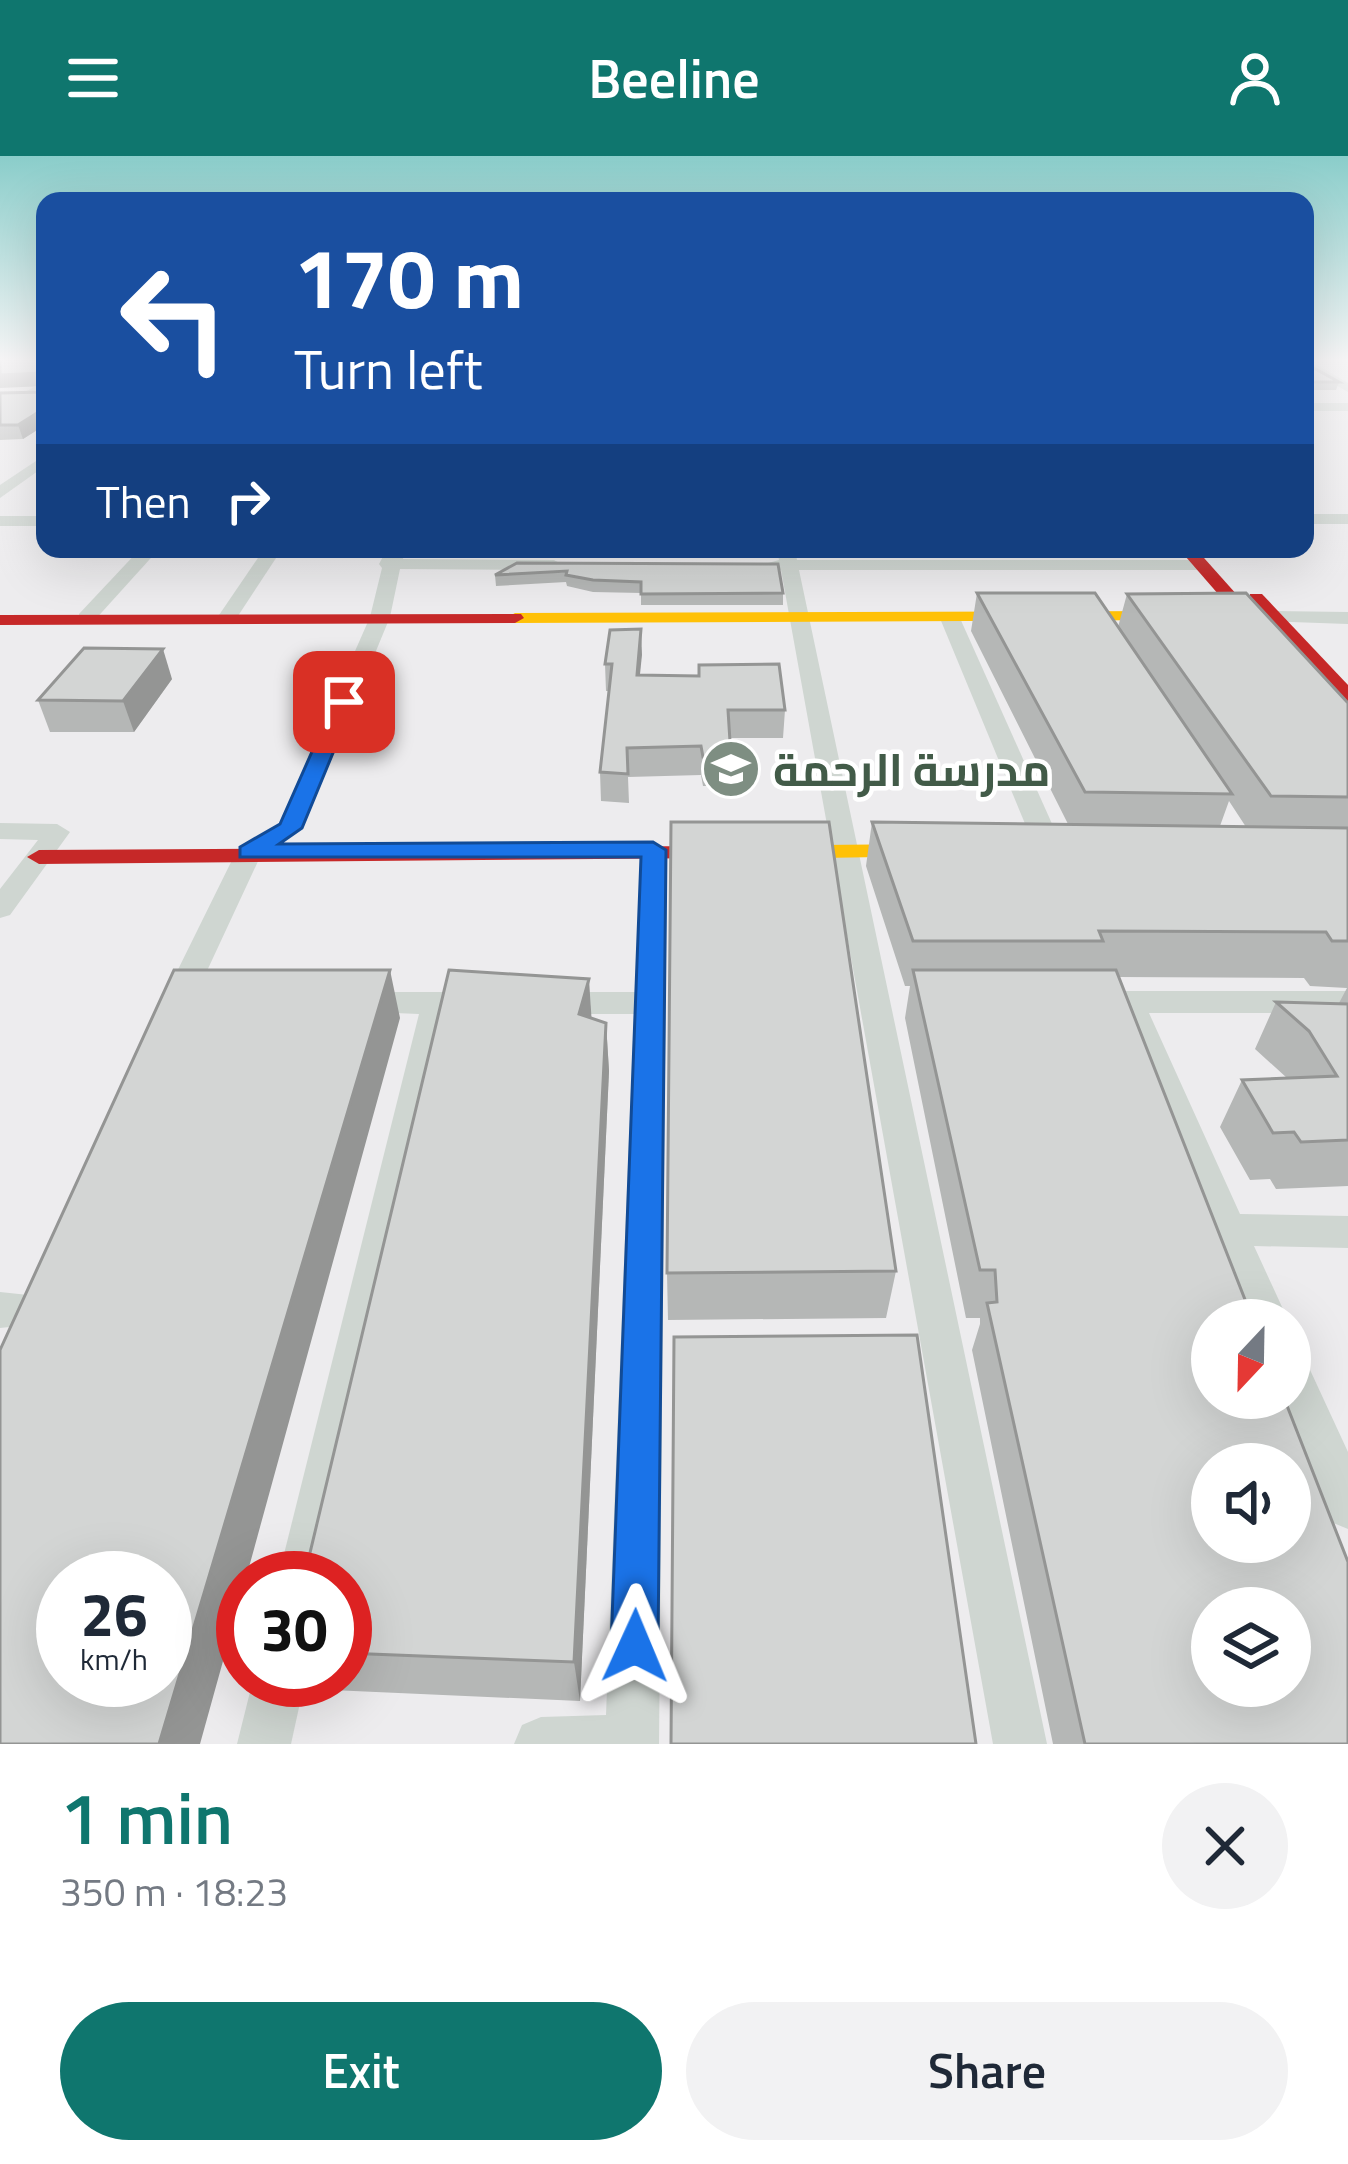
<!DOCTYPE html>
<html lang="en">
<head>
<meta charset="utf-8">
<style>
  body { margin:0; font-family:"Titillium Web",Cairo,sans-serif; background:#f2f2f3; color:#1f2937; height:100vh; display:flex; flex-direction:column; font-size:45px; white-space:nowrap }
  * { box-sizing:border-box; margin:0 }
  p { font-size:39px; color:#747a83 }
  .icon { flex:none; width:66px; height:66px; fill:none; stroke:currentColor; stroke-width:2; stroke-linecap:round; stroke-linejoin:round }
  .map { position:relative; height:1588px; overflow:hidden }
  .side { display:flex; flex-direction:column; background:#fff; flex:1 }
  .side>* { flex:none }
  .top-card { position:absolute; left:36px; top:36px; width:1278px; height:366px; border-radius:24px; box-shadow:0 12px 48px #0002; background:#1a4fa0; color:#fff; overflow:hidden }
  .needle { width:78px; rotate:202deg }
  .tools { position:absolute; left:1191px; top:1143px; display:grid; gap:24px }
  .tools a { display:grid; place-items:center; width:120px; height:120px; border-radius:50%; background:#fff; box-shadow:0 12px 48px #0002; font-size:60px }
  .speed { position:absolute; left:36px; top:1395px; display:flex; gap:24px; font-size:60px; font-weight:700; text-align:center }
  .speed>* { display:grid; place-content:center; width:156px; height:156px; border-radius:50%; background:#fff; box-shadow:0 12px 48px #0002; line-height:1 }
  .speed small { font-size:30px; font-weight:400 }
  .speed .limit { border:18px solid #d22; background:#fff; color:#111 }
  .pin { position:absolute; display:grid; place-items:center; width:102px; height:102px; color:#fff; margin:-51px; border-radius:24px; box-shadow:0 6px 18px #0006 }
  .me { position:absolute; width:132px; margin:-66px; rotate:1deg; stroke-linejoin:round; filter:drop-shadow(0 0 9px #0008) }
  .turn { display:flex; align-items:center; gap:42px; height:252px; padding:0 60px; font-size:54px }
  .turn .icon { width:156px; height:156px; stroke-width:2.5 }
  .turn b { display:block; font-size:84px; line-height:102px }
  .then { display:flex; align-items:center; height:114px; padding:0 60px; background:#0003; gap:24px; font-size:45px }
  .round { display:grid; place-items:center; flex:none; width:126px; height:126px; border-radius:63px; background:#f2f2f3 }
  .headline { display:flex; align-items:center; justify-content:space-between; height:204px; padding:0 60px }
  h1 { font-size:72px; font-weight:600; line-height:90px; color:#0f766e }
  .primary-button { display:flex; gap:24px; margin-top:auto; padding:24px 60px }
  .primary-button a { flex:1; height:138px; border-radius:72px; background:#0f766e; color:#fff; font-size:48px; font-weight:600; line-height:138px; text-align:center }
  .primary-button a+a { background:#f2f2f3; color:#1f2937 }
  header { display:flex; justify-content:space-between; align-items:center; height:156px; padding:0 60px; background:#0f766e; color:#fff; font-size:54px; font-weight:600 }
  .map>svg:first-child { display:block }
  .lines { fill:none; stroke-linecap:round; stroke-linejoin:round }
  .street { fill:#cfd6d1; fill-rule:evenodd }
  .slow { fill:#ffc107; fill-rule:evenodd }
  .jam { fill:#c62828; fill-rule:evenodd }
  .wall { fill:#b5b7b6; fill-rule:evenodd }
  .shaded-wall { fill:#949594 }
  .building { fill:#d3d5d4; stroke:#949594; stroke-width:3; fill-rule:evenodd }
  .route { fill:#1a73e8; stroke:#114b97; stroke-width:3 }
  .labels { text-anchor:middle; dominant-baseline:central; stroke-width:9; stroke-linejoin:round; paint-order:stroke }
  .poi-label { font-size:45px; font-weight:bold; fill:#425b48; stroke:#fff; text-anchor:start }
</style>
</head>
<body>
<header><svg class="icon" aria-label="menu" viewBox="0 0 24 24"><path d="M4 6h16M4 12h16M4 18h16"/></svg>Beeline<svg class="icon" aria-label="person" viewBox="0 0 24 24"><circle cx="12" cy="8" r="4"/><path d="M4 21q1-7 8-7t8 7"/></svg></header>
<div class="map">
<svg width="1348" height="1588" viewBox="0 0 1348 1588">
  <rect width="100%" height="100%" fill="#edecee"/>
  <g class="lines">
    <g class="street">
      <path d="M 1305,202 L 1348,227 L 1348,236 L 1305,211 Z"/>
      <path d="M 45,225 L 45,235 L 23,243 L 23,237 Z"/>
      <rect x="1305" y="247" width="43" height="8"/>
      <path d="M 45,299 L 45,310 L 0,342 L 0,329 Z"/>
      <rect x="1305" y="358" width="43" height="10"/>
      <rect x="0" y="360" width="45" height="10"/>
      <path d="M 140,393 L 159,393 L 93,466 L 79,466 L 79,458 Z"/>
      <path d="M 264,393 L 282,393 L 234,466 L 220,466 L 217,462 Z"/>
      <path d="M 387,393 L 405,393 L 403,403 L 554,404 L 563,409 L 554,414 L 400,413 L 390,461 L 303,672 L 260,701 L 186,860 L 164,860 L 159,852 L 236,696 L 279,668 L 370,461 L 382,412 L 379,408 Z"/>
      <path d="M 777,393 L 795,393 L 797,404 L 1202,404 L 1211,409 L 1202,414 L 799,414 L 1047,1588 L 993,1588 L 781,414 L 761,409 L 779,404 Z"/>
      <path d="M 1273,455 L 1348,456 L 1348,468 L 1266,465 L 1263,461 Z"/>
      <path d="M 942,456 L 959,460 L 1066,699 L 1062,705 L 1042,705 L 1038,699 L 939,460 Z"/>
      <path d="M 0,667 L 57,668 L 70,676 L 10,759 L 0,762 L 0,733 L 38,684 L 0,683 Z"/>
      <path d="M 654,686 L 667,694 L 659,1588 L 514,1588 L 522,1569 L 541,1561 L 606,1559 L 634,858 L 549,858 L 533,847 L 549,836 L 635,836 L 641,694 Z"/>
      <path d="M 1090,835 L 1348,835 L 1348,857 L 1149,857 L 1240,1058 L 1348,1060 L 1348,1092 L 1254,1090 L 1288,1164 L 1246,1164 L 1117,857 L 1090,857 L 1074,846 Z"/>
      <path d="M 357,836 L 453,836 L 469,847 L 464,855 L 450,858 L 328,1422 L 278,1422 L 419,858 L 346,855 L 341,847 Z"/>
      <path d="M 0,1136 L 47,1141 L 53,1154 L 47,1167 L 0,1172 Z"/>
      <path d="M 1290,1197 L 1305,1203 L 1348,1296 L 1348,1373 L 1331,1366 L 1279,1242 L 1290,1242 Z"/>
      <path d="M 253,1524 L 305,1524 L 291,1588 L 237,1588 Z"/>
    </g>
    <g class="slow">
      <path d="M 1178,455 L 1184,456 L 1184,464 L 515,467 L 506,462 L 515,457 Z"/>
      <path d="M 930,688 L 942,695 L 939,700 L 707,704 L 695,697 L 707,690 Z"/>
    </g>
    <g class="jam">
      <path d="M 1179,393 L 1196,393 L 1271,477 L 1271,485 L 1259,485 Z"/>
      <path d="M 1250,438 L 1262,438 L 1348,529 L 1348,547 L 1341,545 L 1250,446 Z"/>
      <path d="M 521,458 L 524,462 L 515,467 L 0,469 L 0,459 Z"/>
      <path d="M 707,690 L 716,692 L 719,697 L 716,702 L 39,708 L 27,701 L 39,694 Z"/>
    </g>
  </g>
  <g class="wall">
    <path d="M 45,202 L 45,269 L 23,283 L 0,284 L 0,237 L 44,236 Z"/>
    <path d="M 1305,205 L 1339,226 L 1336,234 L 1305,234 Z"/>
    <path d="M 1305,253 L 1314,258 L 1309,273 L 1305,273 Z"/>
    <rect x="408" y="393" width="366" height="5"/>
    <path d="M 778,408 L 783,437 L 783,449 L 641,449 L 641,437 L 593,436 L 567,430 L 566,426 L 496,430 L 495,419 Z"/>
    <path d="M 977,437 L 1118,471 L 1127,438 L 1348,547 L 1348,1030 L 1276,1033 L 1270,1023 L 1250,1024 L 1220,971 L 1242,924 L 1287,922 L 1255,893 L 1276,846 L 1339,847 L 1347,832 L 1310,830 L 1304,822 L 1118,821 L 1348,1588 L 1053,1588 L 972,1194 L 980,1168 L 980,1162 L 966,1162 L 905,862 L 910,830 L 905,830 L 866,710 L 872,666 L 1068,668 L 971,475 ZM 1229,645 L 1246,671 L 1220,670 Z"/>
    <path d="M 641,473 L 640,519 L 785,554 L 783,582 L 730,582 L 730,630 L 703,630 L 701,619 L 628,621 L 629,647 L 601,645 L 600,616 L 609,535 L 606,535 L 605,508 Z"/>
    <path d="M 172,523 L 134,576 L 50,576 L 38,544 Z"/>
    <path d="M 592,862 L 606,867 L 609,915 L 580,1545 L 309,1533 L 303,1524 L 345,1524 L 345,1422 Z"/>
    <path d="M 896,1115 L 886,1162 L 668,1164 L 667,1117 Z"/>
  </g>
  <g class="shaded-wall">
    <path d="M 41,217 L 45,230 L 0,232 L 0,219 Z"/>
    <path d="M 45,252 L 45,269 L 23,283 L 18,269 Z"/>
    <path d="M 641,473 L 642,499 L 637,546 L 637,519 Z"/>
    <path d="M 163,493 L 172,523 L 134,576 L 123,545 Z"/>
    <path d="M 390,814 L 400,862 L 246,1422 L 243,1422 L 243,1433 L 200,1588 L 159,1588 Z"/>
    <path d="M 589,823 L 592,870 L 579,858 Z"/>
    <path d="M 606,867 L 609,915 L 580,1545 L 574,1506 Z"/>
  </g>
  <g class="building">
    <path d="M 0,202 L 45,202 L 45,252 L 18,269 L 0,269 L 0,237 L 44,236 L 41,217 L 0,219 Z"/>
    <path d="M 1305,205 L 1305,207 L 1339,226 L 1305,226 Z"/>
    <path d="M 517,407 L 778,408 L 783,437 L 641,438 L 641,426 L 593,424 L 566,419 L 567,415 L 495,419 Z"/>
    <path d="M 977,437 L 1095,437 L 1232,638 L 1085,636 Z"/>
    <path d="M 1246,437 L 1348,547 L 1348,641 L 1271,640 L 1127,438 Z"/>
    <path d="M 641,473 L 637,519 L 699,520 L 699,509 L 779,508 L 785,554 L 728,554 L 731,601 L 703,601 L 701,590 L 627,592 L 628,618 L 600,616 L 612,508 L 605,508 L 610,474 Z"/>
    <path d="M 84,492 L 163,493 L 123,545 L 38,544 Z"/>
    <path d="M 671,666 L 829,666 L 896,1115 L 667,1117 Z"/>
    <path d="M 872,666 L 1348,672 L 1348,785 L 1332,785 L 1326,776 L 1099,775 L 1103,785 L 913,785 Z"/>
    <path d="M 174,814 L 390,814 L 159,1588 L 0,1588 L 0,1194 ZM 63,1422 L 165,1422 L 165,1524 L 63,1524 Z"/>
    <path d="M 449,814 L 589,823 L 579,858 L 606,867 L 574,1506 L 345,1497 L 345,1422 L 304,1422 Z"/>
    <path d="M 913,814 L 1116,814 L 1253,1164 L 1212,1164 L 1212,1242 L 1284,1242 L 1348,1406 L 1348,1588 L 1085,1588 L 987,1147 L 997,1146 L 995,1114 L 980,1114 ZM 1212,1308 L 1290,1308 L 1290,1386 L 1212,1386 ZM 1212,1452 L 1290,1452 L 1290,1530 L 1212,1530 Z"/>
    <path d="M 1276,846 L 1348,848 L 1348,984 L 1301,986 L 1294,976 L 1273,977 L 1242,924 L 1337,920 L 1309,875 Z"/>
    <path d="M 917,1179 L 976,1588 L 671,1588 L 674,1181 Z"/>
  </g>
  <linearGradient id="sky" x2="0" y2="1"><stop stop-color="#8acdca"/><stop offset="0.48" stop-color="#f7f6f7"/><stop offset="1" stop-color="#f7f6f7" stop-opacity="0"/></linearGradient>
  <rect width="1348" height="424" fill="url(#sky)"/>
  <path class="route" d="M 344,540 L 354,546 L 302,672 L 279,688 L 653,686 L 666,694 L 658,1490 L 651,1507 L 635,1514 L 618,1507 L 611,1490 L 641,701 L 240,701 L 240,691 L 280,668 L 334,546 Z"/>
  <defs>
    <symbol id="school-disc" viewBox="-11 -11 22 22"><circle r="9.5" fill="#7e8e82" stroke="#fff"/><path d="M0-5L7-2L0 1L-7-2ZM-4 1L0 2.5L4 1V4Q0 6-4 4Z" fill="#fff"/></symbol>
  </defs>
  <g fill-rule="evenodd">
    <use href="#school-disc" x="698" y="580" width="66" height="66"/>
  </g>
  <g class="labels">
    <g class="poi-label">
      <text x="773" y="613">مدرسة الرحمة</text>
    </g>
  </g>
</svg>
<div class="tools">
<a><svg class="needle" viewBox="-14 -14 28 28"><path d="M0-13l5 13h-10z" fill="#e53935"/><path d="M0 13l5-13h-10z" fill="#747a83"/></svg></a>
<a><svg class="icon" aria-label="sound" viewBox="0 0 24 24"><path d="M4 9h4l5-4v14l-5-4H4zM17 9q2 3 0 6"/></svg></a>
<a><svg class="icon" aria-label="layers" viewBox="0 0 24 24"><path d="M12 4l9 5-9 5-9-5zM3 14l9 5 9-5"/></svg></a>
</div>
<div class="speed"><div>26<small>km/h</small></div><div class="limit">30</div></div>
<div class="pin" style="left:344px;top:546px;background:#d93025"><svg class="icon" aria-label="arrive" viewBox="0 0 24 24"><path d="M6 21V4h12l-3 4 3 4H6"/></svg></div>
<svg class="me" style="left:635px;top:1490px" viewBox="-20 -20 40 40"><path d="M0-17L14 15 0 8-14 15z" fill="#1a73e8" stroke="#fff" stroke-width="4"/></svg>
<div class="top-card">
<div class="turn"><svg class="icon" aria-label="left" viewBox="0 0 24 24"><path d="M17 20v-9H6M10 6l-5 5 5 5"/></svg><div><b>170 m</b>Turn left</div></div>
<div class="then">Then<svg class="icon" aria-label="right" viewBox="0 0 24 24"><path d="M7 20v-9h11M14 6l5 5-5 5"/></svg></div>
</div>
</div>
<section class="side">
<div class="headline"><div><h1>1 min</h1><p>350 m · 18:23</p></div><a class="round"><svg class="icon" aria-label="close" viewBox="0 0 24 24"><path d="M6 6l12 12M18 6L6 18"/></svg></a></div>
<div class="primary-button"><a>Exit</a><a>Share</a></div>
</section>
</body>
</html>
